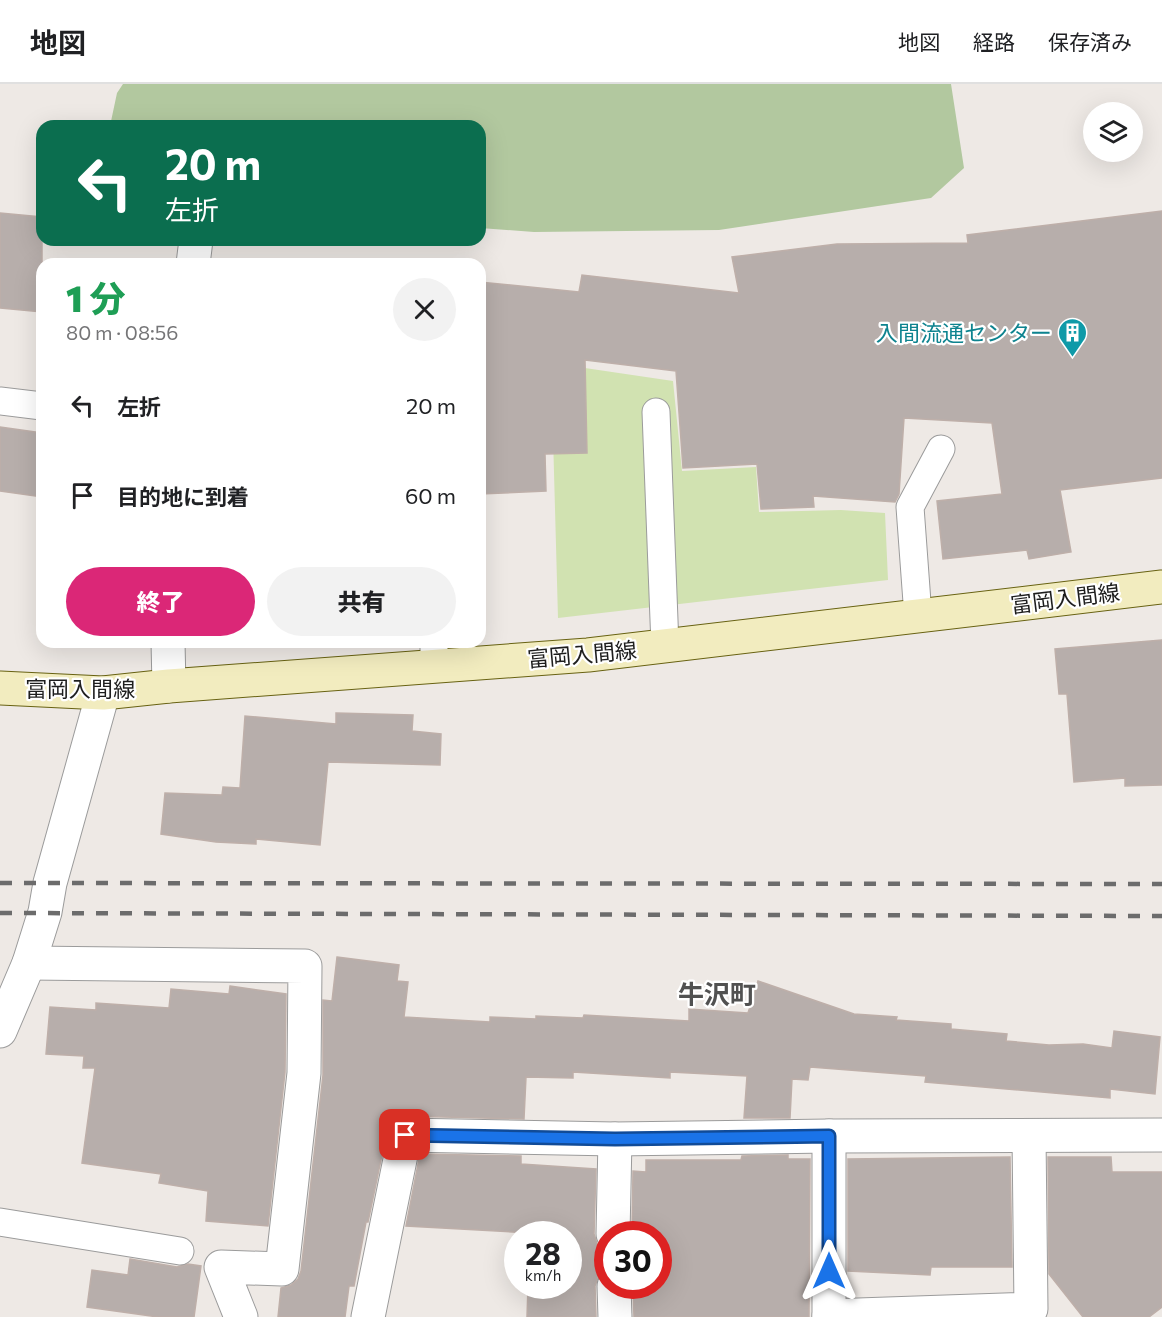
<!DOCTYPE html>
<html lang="ja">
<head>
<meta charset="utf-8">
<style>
  body { margin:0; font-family:Commissioner,"Noto Sans JP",sans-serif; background:#f2f2f2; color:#202124; height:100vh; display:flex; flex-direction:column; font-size:22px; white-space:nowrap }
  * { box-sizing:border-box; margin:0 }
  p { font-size:20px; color:#757577 }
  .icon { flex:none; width:33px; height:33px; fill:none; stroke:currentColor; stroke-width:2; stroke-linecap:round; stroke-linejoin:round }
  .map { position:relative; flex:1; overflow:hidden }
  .side { position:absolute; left:36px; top:174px; width:450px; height:390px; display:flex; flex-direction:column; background:#fff; border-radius:18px; box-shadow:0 6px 24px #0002 }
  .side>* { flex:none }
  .hud { position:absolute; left:36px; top:36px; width:450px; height:126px; border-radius:18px; box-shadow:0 6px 24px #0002; background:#0b6e4f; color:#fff; overflow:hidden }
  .fabs { position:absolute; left:1083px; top:18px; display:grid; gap:12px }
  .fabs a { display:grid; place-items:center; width:60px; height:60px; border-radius:50%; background:#fff; box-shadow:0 6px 24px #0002; font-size:30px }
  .speed { position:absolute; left:504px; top:1137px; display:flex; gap:12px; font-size:30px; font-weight:700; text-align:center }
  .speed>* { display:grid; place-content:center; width:78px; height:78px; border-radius:50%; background:#fff; box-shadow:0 6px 24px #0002; line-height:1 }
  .speed small { font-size:15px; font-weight:400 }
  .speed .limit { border:9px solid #d22; background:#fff; color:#111 }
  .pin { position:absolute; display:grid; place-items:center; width:51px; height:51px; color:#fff; margin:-26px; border-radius:12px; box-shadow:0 3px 9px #0006 }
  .me { position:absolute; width:66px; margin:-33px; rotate:0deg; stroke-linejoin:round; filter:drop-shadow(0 0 4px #0008) }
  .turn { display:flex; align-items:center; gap:21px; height:126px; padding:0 30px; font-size:27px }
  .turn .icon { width:78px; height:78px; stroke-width:2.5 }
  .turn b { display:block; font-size:42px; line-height:51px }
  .round { display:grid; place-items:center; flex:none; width:63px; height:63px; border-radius:32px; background:#f2f2f2 }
  .head { display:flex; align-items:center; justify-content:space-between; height:102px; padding:0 30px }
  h1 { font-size:36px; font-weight:800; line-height:45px; color:#1e9e55 }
  .button { display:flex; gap:12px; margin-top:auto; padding:12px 30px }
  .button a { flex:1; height:69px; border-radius:36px; background:#db2777; color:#fff; font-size:24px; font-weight:800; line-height:69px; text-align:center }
  .button a+a { background:#f2f2f2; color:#202124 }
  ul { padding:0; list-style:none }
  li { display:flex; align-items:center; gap:18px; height:90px; padding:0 30px }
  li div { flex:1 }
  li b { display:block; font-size:22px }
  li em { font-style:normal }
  header { display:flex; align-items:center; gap:36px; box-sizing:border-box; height:84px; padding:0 30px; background:#fff; border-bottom:2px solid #e0e0e0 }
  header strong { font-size:28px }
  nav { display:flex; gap:33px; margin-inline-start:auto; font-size:21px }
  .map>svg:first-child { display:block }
  .grass { fill:#d1e2b1 }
  .forest { fill:#b2c89f }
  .building { fill:#b7aeab; stroke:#beafa9; stroke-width:1.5 }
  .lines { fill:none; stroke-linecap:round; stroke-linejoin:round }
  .service-casing { stroke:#9b9b9b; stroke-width:29 }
  .minor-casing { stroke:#9b9b9b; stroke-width:35 }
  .secondary-casing { stroke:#686212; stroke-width:35 }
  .service { stroke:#fff; stroke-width:27 }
  .minor { stroke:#fff; stroke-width:33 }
  .secondary { stroke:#f2ecbf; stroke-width:33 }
  .rail { stroke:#6c6c6c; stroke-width:4.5; stroke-dasharray:12 12; stroke-linecap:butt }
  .route-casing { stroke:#114b97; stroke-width:15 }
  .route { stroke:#1a73e8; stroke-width:10 }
  .labels { text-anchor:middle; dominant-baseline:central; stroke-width:4.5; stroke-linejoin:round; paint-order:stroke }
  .culture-label { font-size:22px; fill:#0d838f; stroke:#fff; text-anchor:end }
  .street-label { font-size:22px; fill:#1e1e1e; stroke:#fff }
  .quarter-label { font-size:26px; font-weight:bold; fill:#515151; stroke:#fff }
</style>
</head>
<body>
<header>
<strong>地図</strong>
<nav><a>地図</a><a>経路</a><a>保存済み</a></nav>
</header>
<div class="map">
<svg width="1162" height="1233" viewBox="0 0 1162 1233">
  <rect width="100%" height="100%" fill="#eee9e5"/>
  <path class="grass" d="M 551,279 L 673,297 L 682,387 L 756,383 L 759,428 L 841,426 L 885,429 L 888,496 L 558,534 Z"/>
  <path class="forest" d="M 123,0 L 951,0 L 964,84 L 931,114 L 719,146 L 534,148 L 480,144 L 480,42 L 110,42 L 117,9 Z"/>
  <g class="building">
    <path d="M 1162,127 L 1162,394 L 1060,406 L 1071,468 L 1029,475 L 1027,466 L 943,475 L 937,417 L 1002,410 L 992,339 L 904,334 L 899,410 L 895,418 L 813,412 L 814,423 L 761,425 L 757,380 L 683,384 L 676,287 L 585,276 L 587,369 L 545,370 L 546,407 L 480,410 L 480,198 L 579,208 L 582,191 L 739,209 L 732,173 L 837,160 L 968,159 L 967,151 Z"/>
    <path d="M 0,129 L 42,133 L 42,228 L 0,224 Z"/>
    <path d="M 0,343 L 42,349 L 42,413 L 0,407 Z"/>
    <path d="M 1162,556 L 1162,701 L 1125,702 L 1125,694 L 1074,698 L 1067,610 L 1059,610 L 1055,565 Z"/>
    <path d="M 336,629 L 413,631 L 412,647 L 441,650 L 440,681 L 328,678 L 320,761 L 256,755 L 256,760 L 216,758 L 161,750 L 165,709 L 222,711 L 223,703 L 240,704 L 245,632 L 336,640 Z"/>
    <path d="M 337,873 L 399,881 L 397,897 L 408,898 L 404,933 L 490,938 L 490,933 L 536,935 L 536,932 L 583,934 L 584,931 L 689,937 L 689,925 L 748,929 L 758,897 L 854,930 L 897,933 L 896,936 L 951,940 L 951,945 L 1007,950 L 1006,957 L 1049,961 L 1083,960 L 1112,964 L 1114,947 L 1160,953 L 1155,1010 L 1110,1005 L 1110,1014 L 925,998 L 926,992 L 810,983 L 808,996 L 792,995 L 790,1034 L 744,1034 L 747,992 L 670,988 L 670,994 L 573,988 L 573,994 L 526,993 L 524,1035 L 405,1032 L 397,1034 L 391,1039 L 387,1047 L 368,1138 L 366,1138 L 354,1202 L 349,1202 L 345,1233 L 278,1233 L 281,1204 L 291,1201 L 298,1195 L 301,1187 L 323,991 L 323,916 L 332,917 Z"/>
    <path d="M 230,902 L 286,910 L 285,988 L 268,1142 L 206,1137 L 208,1107 L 159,1099 L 161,1090 L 82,1079 L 95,984 L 83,984 L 84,972 L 46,970 L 50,923 L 96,926 L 96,919 L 169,924 L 171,905 L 229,910 Z"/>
    <path d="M 420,1070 L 521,1072 L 521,1080 L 596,1085 L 594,1150 L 597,1160 L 608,1167 L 608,1185 L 598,1193 L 595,1202 L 596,1233 L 527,1233 L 528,1202 L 568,1202 L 568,1150 L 531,1150 L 531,1149 L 406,1142 Z"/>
    <path d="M 788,1071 L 788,1075 L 810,1075 L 809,1233 L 634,1233 L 633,1202 L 658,1202 L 658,1150 L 632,1150 L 633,1087 L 646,1088 L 646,1076 L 741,1076 L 742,1072 Z"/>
    <path d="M 1010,1073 L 1012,1183 L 931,1183 L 930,1191 L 848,1187 L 848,1075 Z"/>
    <path d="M 1048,1073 L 1111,1073 L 1112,1088 L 1162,1088 L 1162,1223 L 1149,1233 L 1083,1233 L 1049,1190 Z"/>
    <path d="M 130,1175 L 177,1183 L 188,1180 L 201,1182 L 194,1233 L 158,1233 L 87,1223 L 92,1186 L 128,1191 Z"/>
  </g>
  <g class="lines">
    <defs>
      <g id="service">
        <path d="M 0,317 L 42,322"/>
        <path d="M 656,328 L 665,562"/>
        <path d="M 918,532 L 910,423 L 941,365"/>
        <path d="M 434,558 L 434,582"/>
        <path d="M 0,1138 L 180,1167"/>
      </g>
      <g id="minor">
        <path d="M 193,180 L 196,156"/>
        <path d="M 168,558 L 169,602"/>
        <path d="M 29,879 L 305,882 L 304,989 L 282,1185 L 221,1183 L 241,1233"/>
        <path d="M 0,947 L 29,879 L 45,828 L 50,799 L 103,609"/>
        <path d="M 613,1150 L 615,1055"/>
        <path d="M 614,1202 L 615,1233"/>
        <path d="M 829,1232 L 1031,1225 L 1029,1052"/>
        <path d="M 368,1233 L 405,1051 L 615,1055 L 829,1052 L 1162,1051"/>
        <path d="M 829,1233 L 829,1052"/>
      </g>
      <path id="secondary" d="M 0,604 L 103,609 L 169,602 L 588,571 L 1162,503"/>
    </defs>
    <use href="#service" class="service-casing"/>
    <use href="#minor" class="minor-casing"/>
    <use href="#secondary" class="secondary-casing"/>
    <use href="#service" class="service"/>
    <use href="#minor" class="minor"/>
    <use href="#secondary" class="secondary"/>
    <g class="rail">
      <path d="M 0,799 L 1162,800"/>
      <path d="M 0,829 L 1162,832"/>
    </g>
  </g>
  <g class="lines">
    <defs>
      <path id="route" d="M 405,1051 L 615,1055 L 829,1052 L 829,1187"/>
    </defs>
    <use href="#route" class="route-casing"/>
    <use href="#route" class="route"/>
  </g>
  <defs>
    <symbol id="building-pin" viewBox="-11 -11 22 30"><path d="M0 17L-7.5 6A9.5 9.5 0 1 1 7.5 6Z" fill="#0f9aa8" stroke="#fff"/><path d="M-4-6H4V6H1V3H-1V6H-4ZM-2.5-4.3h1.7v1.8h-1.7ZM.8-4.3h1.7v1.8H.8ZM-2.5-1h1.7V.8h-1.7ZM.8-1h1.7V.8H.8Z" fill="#fff"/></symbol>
  </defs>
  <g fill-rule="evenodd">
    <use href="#building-pin" x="1056" y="232" width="33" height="45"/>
  </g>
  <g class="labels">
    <g class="culture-label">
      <text x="1052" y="248">入間流通センター</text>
    </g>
    <g class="street-label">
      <text transform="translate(1065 514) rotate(-7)">富岡入間線</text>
      <text transform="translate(582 570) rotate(-5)">富岡入間線</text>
      <text x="80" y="604">富岡入間線</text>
    </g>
    <g class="quarter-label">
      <text x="717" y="909">牛沢町</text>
    </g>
  </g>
</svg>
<div class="fabs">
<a><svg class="icon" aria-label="layers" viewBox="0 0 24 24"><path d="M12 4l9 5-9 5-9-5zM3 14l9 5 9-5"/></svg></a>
</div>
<div class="speed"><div>28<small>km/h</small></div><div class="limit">30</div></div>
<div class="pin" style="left:405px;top:1051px;background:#d93025"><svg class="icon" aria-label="arrive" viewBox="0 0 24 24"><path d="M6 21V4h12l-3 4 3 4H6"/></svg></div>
<svg class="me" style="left:829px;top:1187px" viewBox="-20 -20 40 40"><path d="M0-17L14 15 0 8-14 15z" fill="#1a73e8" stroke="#fff" stroke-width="4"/></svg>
<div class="hud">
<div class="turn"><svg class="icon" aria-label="left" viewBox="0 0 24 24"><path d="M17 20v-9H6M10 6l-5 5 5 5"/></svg><div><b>20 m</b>左折</div></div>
</div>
<section class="side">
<div class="head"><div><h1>1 分</h1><p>80 m · 08:56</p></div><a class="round"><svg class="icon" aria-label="close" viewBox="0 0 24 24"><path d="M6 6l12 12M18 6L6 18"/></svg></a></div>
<ul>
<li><svg class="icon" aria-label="left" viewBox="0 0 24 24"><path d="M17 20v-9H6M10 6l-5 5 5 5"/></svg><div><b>左折</b></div><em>20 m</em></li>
<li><svg class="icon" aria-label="arrive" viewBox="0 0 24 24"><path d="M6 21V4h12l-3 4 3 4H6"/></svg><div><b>目的地に到着</b></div><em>60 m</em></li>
</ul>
<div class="button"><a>終了</a><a>共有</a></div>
</section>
</div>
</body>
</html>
